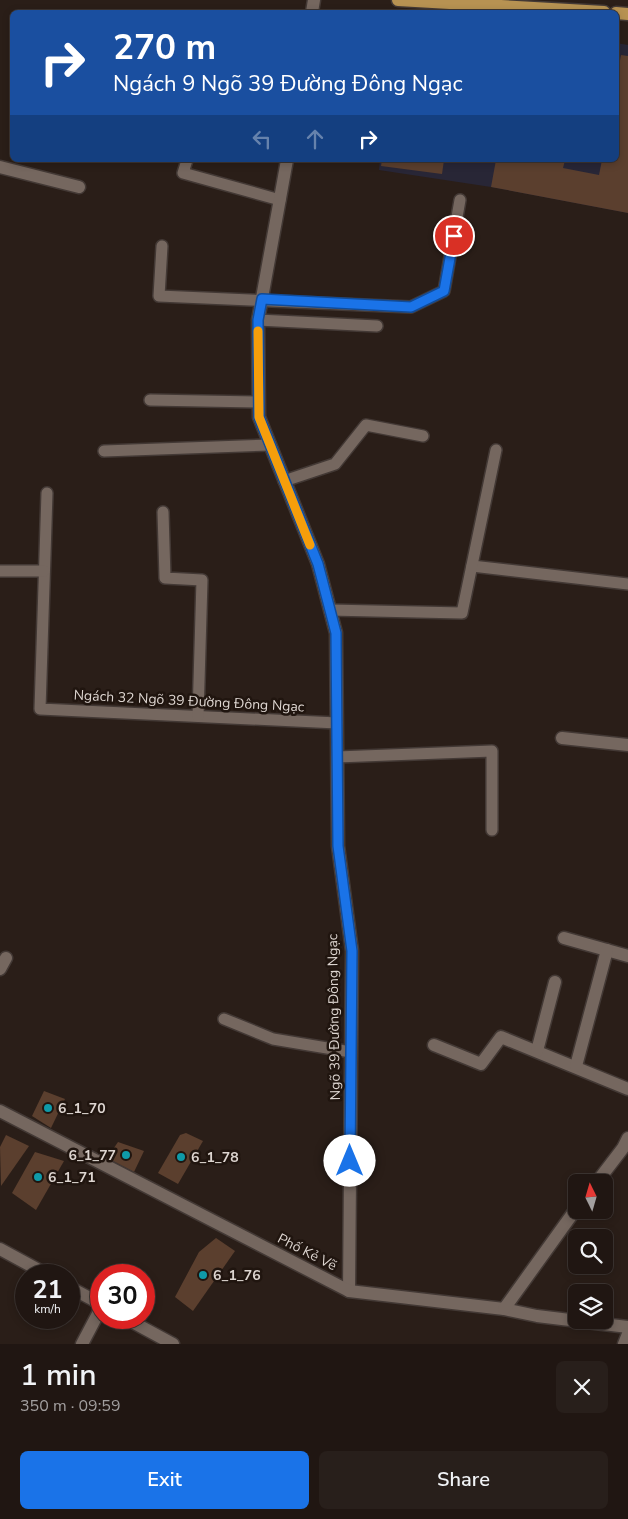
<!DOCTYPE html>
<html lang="en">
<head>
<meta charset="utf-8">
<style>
  body { margin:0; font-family:"Nunito Sans",sans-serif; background:#281f1b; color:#f1f3f6; height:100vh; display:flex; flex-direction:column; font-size:19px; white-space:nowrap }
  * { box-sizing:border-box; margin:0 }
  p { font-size:16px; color:#a29f9f }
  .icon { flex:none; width:28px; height:28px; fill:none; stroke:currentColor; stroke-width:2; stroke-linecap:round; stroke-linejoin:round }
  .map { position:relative; height:1344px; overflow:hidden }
  .details { display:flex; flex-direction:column; background:#201612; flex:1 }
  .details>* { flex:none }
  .guide { position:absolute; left:10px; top:10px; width:609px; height:152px; border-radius:8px; box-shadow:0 2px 8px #0003,0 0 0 1px #3d3532; background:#1a4fa0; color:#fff; overflow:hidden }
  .needle { width:32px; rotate:355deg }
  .buttons { position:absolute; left:568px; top:1174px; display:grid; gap:10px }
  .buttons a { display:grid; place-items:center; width:45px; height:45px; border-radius:8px; background:#201612; box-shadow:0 2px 8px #0003,0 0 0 1px #3d3532; font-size:25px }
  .speed { position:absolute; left:15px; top:1264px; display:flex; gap:10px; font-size:25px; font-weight:700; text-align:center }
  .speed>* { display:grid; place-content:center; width:65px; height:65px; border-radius:50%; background:#201612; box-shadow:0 2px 8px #0003,0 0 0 1px #3d3532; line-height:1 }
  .speed small { font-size:12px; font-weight:400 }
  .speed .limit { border:8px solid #d22; background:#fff; color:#111 }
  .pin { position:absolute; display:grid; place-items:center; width:42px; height:42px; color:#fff; margin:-21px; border:2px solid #fff; border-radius:50%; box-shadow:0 1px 5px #0007 }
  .me { position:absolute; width:55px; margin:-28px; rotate:0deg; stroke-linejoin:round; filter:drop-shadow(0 0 4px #0008) }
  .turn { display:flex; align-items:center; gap:18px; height:105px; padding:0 20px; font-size:22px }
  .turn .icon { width:65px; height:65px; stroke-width:2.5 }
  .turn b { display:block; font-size:35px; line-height:42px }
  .lanes { display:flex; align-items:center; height:48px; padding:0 20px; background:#0003; justify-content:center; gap:25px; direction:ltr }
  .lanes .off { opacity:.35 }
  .round { display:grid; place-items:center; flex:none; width:52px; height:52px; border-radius:8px; background:#281f1b }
  .summary { display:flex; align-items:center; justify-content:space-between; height:85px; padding:0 20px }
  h1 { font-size:30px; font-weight:600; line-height:38px }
  .button { display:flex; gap:10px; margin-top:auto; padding:10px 20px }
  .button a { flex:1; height:58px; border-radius:8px; background:#1a73e8; color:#fff; font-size:20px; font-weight:600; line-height:58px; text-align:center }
  .button a+a { background:#281f1b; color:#f1f3f6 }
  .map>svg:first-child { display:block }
  .education { fill:#282636 }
  .building { fill:#5b3f2e }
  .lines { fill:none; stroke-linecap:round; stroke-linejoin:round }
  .service-casing { stroke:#433935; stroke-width:14 }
  .minor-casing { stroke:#433935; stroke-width:15 }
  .primary-casing { stroke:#433935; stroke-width:15 }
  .service { stroke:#75675f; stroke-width:11 }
  .minor { stroke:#75675f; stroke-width:12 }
  .primary { stroke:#b79252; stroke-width:12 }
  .route-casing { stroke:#114b97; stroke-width:12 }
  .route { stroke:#1a73e8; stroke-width:9 }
  .slow { stroke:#f59e0b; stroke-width:9 }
  .culture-dot { fill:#0f9aa8; stroke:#20150f; stroke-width:2 }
  .labels { text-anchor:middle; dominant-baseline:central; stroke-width:5; stroke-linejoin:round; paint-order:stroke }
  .street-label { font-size:14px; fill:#ddd5d0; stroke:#20150f }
  .poi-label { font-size:14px; font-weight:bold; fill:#ddd5d0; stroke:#20150f; text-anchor:start }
</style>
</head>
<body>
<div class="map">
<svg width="628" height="1344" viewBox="0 0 628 1344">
  <rect width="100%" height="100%" fill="#2a1e18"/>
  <path class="education" d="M 616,43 L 628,45 L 628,213 L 491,187 L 379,170 L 380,160 L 616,160 Z"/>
  <g class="building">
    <path d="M 621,55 L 628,56 L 628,213 L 491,187 L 496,160 L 535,163 L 535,160 L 565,160 L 563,168 L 599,175 L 602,160 L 616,160 L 616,82 Z"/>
    <path d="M 382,160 L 444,160 L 442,174 L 381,166 Z"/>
    <path d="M 44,1091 L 65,1099 L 51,1128 L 32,1116 Z"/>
    <path d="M 186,1133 L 203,1141 L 178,1184 L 158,1173 L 180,1135 Z"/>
    <path d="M 6,1135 L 29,1146 L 1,1186 L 0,1147 Z"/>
    <path d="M 118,1142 L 144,1151 L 134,1172 L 107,1158 Z"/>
    <path d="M 35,1152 L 64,1161 L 36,1210 L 12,1193 Z"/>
    <path d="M 216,1238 L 235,1251 L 193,1311 L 175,1297 L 199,1252 Z"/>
  </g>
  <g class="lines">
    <defs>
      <g id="service">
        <path d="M 187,160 L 183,173 L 280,200"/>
        <path d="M 162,246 L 159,296 L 411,307 L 444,291 L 460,200"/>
        <path d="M 258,320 L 377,326"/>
        <path d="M 150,400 L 259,402"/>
        <path d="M 104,451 L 270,445"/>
        <path d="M 284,481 L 335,464 L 366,425 L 423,436"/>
        <path d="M 47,493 L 40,709 L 337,723"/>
        <path d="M 163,512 L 165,578 L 202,580 L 198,716"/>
        <path d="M 472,566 L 628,584"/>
        <path d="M 0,571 L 44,571"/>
        <path d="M 330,610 L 462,613 L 496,450"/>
        <path d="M 337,757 L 492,751 L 492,830"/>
        <path d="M 224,1019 L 273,1039 L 351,1052"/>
      </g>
      <g id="minor">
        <path d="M 312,12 L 314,0"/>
        <path d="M 287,160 L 258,320 L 259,417 L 318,564 L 336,633 L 338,846 L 352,951 L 349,1291"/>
        <path d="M 0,167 L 79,187"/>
        <path d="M 562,738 L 628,745"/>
        <path d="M 564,938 L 628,956"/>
        <path d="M 0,969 L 6,958"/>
        <path d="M 434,1045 L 481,1064 L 501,1037 L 628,1089"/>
        <path d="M 537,1051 L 555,982"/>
        <path d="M 576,1066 L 607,950"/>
        <path d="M 0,1111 L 349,1291 L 504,1309 L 537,1316 L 628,1327"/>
        <path d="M 597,1182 L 623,1148 L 628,1138"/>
        <path d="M 0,1249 L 48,1275"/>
        <path d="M 69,1287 L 101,1304"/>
        <path d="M 504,1309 L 576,1209"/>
        <path d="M 125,1318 L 173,1344"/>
        <path d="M 82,1344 L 101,1308"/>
        <path d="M 624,1344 L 628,1334"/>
      </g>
      <g id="primary">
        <path d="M 398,0 L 604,12"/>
        <path d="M 616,13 L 628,14"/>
      </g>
    </defs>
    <use href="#service" class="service-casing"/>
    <use href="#minor" class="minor-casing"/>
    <use href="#primary" class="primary-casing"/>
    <use href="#service" class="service"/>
    <use href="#minor" class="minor"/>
    <use href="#primary" class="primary"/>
  </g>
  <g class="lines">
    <defs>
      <path id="route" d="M 350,1161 L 352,951 L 338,846 L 336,633 L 318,564 L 259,417 L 258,320 L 262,299 L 411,307 L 444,291 L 454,236"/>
    </defs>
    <use href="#route" class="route-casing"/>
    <use href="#route" class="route"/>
    <path class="slow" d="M 258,331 L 259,417 L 310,545"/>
  </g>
  <g class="culture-dot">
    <circle cx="48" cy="1108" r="5"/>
    <circle cx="126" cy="1155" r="5"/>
    <circle cx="181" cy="1157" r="5"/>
    <circle cx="38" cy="1177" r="5"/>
    <circle cx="203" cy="1275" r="5"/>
  </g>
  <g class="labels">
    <g class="street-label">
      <text transform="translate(189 701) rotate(3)">Ngách 32 Ngõ 39 Đường Đông Ngạc</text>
      <text transform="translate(334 1017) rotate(-91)">Ngõ 39 Đường Đông Ngạc</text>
      <text transform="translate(307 1252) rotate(27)">Phố Kẻ Vẽ</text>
    </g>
    <g class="poi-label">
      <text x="58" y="1108">6_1_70</text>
      <text x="116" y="1155" text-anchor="end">6_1_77</text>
      <text x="191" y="1157">6_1_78</text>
      <text x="48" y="1177">6_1_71</text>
      <text x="213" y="1275">6_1_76</text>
    </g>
  </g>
</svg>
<div class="buttons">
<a><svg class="needle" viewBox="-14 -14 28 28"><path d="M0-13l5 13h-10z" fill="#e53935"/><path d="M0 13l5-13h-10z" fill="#a29f9f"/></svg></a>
<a><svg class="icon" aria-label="search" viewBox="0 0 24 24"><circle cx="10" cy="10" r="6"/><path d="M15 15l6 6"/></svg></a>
<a><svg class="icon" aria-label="layers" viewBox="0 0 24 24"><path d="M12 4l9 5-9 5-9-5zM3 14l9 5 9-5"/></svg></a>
</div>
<div class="speed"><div>21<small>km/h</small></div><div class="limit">30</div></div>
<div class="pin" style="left:454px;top:236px;background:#d93025"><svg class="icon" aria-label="arrive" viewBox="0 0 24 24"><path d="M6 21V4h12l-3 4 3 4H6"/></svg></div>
<svg class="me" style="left:350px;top:1161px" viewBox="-20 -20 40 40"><circle r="19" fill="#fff"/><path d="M0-13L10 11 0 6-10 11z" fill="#1a73e8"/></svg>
<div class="guide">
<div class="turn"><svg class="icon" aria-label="right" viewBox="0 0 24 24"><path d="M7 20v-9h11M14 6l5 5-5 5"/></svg><div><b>270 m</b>Ngách 9 Ngõ 39 Đường Đông Ngạc</div></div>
<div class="lanes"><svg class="icon off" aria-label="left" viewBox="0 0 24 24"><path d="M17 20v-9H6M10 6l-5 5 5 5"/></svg><svg class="icon off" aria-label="ahead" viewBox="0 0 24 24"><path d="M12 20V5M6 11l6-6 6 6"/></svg><svg class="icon" aria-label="right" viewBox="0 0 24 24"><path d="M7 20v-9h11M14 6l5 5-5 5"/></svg></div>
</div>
</div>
<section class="details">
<div class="summary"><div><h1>1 min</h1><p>350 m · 09:59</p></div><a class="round"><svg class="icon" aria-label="close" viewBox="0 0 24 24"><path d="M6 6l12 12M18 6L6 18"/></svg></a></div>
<div class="button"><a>Exit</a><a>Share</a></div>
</section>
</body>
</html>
